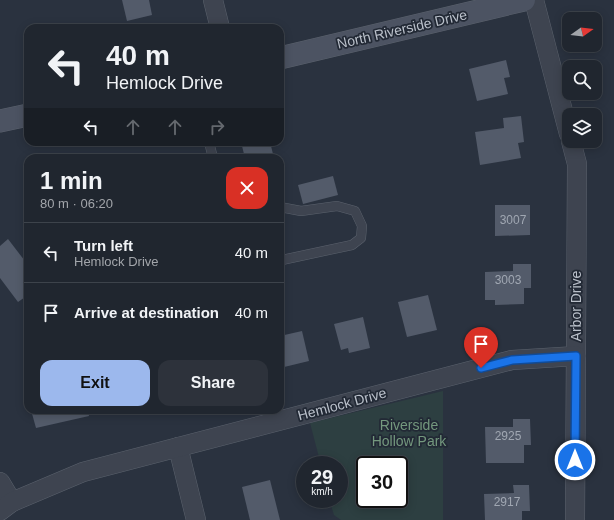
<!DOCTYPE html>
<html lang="en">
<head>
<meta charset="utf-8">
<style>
  body { margin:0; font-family:Helvetica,sans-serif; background:#2d323b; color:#f1f3f6; height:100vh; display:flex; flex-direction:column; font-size:15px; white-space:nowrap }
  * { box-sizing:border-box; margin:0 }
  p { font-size:13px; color:#a2a5aa }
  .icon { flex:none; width:22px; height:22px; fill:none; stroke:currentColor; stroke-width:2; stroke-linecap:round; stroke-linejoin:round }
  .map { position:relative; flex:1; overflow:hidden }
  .details { position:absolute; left:24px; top:154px; width:260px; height:260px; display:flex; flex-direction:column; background:#20262f; border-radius:12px; box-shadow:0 2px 10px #0003,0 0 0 1px #3d434b }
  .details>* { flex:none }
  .guide { position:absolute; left:24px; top:24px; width:260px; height:122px; border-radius:12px; box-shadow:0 2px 10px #0003,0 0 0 1px #3d434b; background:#20262f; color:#f1f3f6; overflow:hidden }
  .needle { width:26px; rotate:76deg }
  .fabs { position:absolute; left:562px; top:12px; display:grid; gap:8px }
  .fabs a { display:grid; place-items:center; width:40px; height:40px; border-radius:8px; background:#20262f; box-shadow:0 2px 10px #0003,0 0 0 1px #3d434b; font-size:20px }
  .speed { position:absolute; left:296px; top:456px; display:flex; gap:8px; font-size:20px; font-weight:700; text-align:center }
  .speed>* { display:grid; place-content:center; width:52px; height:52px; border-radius:50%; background:#20262f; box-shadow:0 2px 10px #0003,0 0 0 1px #3d434b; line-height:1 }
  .speed small { font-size:10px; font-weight:400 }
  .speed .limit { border:2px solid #111; border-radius:6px; background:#fff; color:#111 }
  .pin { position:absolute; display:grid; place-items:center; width:34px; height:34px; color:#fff; margin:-41px -17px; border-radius:50% 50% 50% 0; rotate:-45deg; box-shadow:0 0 4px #0007 }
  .pin .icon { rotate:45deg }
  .me { position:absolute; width:44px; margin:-22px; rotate:0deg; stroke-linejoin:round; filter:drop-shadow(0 0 3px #0008) }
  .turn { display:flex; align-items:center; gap:14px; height:84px; padding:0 16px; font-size:18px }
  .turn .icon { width:52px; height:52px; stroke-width:2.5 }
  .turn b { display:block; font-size:28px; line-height:34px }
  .lanes { display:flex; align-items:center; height:38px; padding:0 16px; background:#0003; justify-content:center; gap:20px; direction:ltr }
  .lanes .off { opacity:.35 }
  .round { display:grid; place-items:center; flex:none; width:42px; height:42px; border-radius:12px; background:#2d323b }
  .summary { display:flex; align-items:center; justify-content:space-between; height:68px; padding:0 16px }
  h1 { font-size:24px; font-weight:600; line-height:30px }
  .action { display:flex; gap:8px; margin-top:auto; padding:8px 16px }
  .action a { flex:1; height:46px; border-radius:12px; background:#9cb8ed; color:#111; font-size:16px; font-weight:600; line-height:46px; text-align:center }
  .action a+a { background:#2d323b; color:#f1f3f6 }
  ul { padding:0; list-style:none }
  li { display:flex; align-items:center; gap:12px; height:60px; padding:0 16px; border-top:1px solid #3d434b }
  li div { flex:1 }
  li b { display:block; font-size:15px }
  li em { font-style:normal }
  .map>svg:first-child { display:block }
  .green { fill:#2d3f41; fill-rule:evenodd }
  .building { fill:#535b6a }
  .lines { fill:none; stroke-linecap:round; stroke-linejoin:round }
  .lane-casing { stroke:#5b626d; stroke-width:10 }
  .street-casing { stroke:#5b626d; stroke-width:20 }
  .secondary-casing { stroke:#5b626d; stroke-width:23 }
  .lane { stroke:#3e4450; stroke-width:9 }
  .street { stroke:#3e4450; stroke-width:19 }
  .secondary { stroke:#4c5362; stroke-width:22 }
  .route-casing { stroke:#114b97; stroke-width:10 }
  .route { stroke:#1a73e8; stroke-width:7 }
  .labels { text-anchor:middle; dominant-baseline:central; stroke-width:3.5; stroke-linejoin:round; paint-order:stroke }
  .number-label { font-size:12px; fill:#a0a7b2 }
  .street-label { font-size:14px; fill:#bac0ca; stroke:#222935 }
  .park-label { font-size:14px; fill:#74987e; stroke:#222935 }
</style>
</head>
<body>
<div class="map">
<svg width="614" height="520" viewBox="0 0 614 520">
  <rect width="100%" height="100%" fill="#2a323f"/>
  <path class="green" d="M 443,391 L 443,520 L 341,520 L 334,515 L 329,499 L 339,499 L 339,465 L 321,465 L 310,423 ZM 365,465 L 399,465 L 399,499 L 365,499 Z"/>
  <g class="building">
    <path d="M 122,0 L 149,0 L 152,15 L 127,21 Z"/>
    <path d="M 506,60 L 510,77 L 504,78 L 508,94 L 477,101 L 469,69 Z"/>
    <path d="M 521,116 L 524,142 L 518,143 L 521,158 L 480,165 L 475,132 L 504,128 L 503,118 Z"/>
    <path d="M 241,142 L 270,142 L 274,158 L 245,158 Z"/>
    <path d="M 333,176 L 338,195 L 303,204 L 298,185 Z"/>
    <path d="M 495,205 L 530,205 L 530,235 L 495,236 Z"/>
    <path d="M 8,239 L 28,265 L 28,295 L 18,302 L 0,278 L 0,246 Z"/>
    <path d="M 513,264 L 531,264 L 531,288 L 524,288 L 524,304 L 495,305 L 495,300 L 485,300 L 485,272 L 513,271 Z"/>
    <path d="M 428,295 L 437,330 L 407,337 L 398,302 Z"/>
    <path d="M 363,317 L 370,348 L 349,353 L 348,348 L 341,350 L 334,324 Z"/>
    <path d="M 302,331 L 309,361 L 280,368 L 280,336 Z"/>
    <path d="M 31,410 L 88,410 L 89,416 L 36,428 Z"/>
    <path d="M 513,419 L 530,419 L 531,445 L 524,445 L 524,463 L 486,463 L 485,427 L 513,427 Z"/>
    <path d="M 270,480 L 280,520 L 250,520 L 242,487 Z"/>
    <path d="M 513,485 L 529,485 L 530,511 L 522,511 L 522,520 L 485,520 L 484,494 L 514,493 Z"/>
  </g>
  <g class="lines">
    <defs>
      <g id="lane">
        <path d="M 209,142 L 213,158"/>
        <path d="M 280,207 L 301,211 L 337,206 L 355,211 L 362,226 L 361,238 L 352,245 L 282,260"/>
      </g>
      <g id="street">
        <path d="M 213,0 L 220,28"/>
        <path d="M 534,0 L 569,134"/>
        <path d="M 571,141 L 577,164 L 575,520"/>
        <path d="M 178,447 L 196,520"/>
        <path d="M 0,482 L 12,502"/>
        <path d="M 0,511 L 12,502 L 83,472 L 512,360 L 576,356"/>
      </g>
      <g id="secondary">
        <path d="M 280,58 L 524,0"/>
        <path d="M 0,121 L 28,115"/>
      </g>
    </defs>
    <use href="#lane" class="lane-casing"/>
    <use href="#street" class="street-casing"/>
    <use href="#secondary" class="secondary-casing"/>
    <use href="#lane" class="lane"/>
    <use href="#street" class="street"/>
    <use href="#secondary" class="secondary"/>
  </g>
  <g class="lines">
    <defs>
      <path id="route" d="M 481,368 L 512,360 L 576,356 L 575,460"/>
    </defs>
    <use href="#route" class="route-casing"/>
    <use href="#route" class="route"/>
  </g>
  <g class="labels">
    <g class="number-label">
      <text x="513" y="220">3007</text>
      <text x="508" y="280">3003</text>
      <text x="508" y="436">2925</text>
      <text x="507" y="502">2917</text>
    </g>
    <g class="street-label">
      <text transform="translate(402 29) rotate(-13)">North Riverside Drive</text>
      <text transform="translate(576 306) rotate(-90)">Arbor Drive</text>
      <text transform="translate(342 404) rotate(-15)">Hemlock Drive</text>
    </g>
    <g class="park-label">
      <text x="409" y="425">Riverside<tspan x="409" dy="16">Hollow Park</tspan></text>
    </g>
  </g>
</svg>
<div class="fabs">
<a><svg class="needle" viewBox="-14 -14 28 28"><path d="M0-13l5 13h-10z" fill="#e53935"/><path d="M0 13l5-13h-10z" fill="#a2a5aa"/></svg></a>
<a><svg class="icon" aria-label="search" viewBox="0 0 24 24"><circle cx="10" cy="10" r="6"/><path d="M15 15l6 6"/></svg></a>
<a><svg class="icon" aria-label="layers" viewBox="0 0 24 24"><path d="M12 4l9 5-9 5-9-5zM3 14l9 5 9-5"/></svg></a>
</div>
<div class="speed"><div>29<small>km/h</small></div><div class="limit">30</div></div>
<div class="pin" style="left:481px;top:368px;background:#d93025"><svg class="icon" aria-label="arrive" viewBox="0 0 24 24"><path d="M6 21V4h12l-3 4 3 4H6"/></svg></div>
<svg class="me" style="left:575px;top:460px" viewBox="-20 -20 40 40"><circle r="17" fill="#1a73e8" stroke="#fff" stroke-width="3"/><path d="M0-11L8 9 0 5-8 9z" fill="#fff"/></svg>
<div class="guide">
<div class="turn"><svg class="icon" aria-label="left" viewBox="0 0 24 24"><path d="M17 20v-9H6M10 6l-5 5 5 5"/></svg><div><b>40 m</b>Hemlock Drive</div></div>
<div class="lanes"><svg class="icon" aria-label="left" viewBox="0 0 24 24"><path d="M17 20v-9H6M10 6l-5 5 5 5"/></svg><svg class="icon off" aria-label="ahead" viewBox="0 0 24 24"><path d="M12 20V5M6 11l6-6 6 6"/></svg><svg class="icon off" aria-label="ahead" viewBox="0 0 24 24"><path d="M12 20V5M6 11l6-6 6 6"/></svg><svg class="icon off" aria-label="right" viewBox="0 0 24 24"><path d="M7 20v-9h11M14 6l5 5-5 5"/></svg></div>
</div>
<section class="details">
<div class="summary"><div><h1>1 min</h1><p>80 m · 06:20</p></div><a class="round" style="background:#d93025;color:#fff"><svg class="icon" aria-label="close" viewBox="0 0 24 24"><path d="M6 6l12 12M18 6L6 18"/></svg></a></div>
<ul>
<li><svg class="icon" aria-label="left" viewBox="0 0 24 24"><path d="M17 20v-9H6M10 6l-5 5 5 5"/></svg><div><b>Turn left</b><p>Hemlock Drive</p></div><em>40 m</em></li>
<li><svg class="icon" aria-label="arrive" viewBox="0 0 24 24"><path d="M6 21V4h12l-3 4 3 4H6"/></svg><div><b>Arrive at destination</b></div><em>40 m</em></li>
</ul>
<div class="action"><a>Exit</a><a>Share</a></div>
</section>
</div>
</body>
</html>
